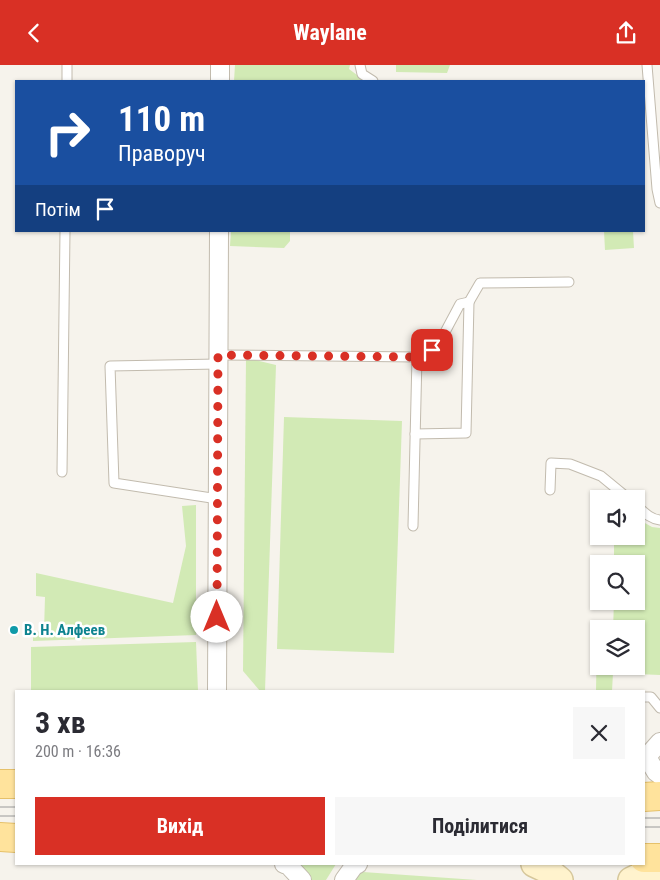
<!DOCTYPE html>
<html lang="uk">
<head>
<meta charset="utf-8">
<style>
  body { margin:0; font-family:"Roboto Condensed",sans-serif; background:#f7f7f7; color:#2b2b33; height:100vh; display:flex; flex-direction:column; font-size:19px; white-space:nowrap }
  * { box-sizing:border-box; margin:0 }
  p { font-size:16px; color:#7c7c81 }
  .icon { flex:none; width:28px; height:28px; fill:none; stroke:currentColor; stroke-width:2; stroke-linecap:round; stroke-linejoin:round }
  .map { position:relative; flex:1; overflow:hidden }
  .sheet { position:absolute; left:15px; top:625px; width:630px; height:175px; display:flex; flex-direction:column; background:#fff; border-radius:0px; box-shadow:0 1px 4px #0004 }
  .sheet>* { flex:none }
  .hud { position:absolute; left:15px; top:15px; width:630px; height:152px; border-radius:0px; box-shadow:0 1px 4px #0004; background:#1a4fa0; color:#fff; overflow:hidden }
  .tools { position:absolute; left:590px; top:425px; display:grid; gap:10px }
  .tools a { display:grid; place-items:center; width:55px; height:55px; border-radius:0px; background:#fff; box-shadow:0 1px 4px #0004; font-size:25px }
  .pin { position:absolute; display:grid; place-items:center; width:42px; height:42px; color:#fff; margin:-21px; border-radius:10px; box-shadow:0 2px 8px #0006 }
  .me { position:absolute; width:55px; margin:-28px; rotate:0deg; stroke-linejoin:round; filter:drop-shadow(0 0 4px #0008) }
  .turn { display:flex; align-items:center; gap:18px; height:105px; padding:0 20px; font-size:22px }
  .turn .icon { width:65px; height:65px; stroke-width:2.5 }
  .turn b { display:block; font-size:35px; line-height:42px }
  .then { display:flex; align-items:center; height:48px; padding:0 20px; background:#0003; gap:10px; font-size:19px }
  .round { display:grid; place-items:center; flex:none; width:52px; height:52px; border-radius:0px; background:#f7f7f7 }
  .summary { display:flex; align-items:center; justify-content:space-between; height:85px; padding:0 20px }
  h1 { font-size:30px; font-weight:700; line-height:38px }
  .action { display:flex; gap:10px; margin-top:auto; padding:10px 20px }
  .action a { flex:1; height:58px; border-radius:0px; background:#d93025; color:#fff; font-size:20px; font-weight:700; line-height:58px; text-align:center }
  .action a+a { background:#f7f7f7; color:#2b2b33 }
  header { display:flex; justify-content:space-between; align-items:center; height:65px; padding:0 20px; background:#d93025; color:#fff; font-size:22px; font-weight:700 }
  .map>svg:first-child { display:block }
  .green { fill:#d2eab5 }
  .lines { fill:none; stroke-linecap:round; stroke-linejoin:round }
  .lane-casing { stroke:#c2bbae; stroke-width:11 }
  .street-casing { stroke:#c2bbae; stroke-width:20 }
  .secondary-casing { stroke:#d6c79b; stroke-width:28 }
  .primary-casing { stroke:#e6c16a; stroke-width:30 }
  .lane { stroke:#fff; stroke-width:9 }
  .street { stroke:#fff; stroke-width:18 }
  .secondary { stroke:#fff3cd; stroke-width:25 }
  .primary { stroke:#ffe39c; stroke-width:28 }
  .tram { stroke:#9a9a9a; stroke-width:1 }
  .route { stroke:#d93025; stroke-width:9; stroke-dasharray:0 16.2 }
  .culture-dot { fill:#0f9aa8; stroke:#fff; stroke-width:2 }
  .labels { text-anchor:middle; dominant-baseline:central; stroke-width:5; stroke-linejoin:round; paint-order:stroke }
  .culture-label { font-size:15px; font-weight:bold; fill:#0d838f; stroke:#fff; text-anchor:start }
</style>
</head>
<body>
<header><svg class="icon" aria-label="back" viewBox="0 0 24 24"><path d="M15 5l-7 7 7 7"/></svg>Waylane<svg class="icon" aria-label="share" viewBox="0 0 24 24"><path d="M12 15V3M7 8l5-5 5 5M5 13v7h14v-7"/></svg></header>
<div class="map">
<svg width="660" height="815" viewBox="0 0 660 815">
  <rect width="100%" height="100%" fill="#f6f3ec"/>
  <g class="green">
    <path d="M 235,0 L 350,0 L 349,4 L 365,16 L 234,16 Z"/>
    <path d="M 396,0 L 450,0 L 447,8 L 396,7 Z"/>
    <path d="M 231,166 L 290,166 L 290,176 L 284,183 L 230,181 Z"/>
    <path d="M 604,166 L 633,166 L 634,183 L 605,185 Z"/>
    <path d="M 246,293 L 276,300 L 265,626 L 260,626 L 243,606 Z"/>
    <path d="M 284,352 L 402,356 L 394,588 L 277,584 Z"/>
    <path d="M 196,440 L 196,570 L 33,576 L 33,567 L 44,566 L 45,532 L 36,531 L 36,508 L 173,538 L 186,481 L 182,441 Z"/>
    <path d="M 636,453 L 652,462 L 660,463 L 660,610 L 613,608 L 612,626 L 596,626 L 597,564 L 609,564 L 599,564 L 599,601 L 636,601 L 636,564 L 613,564 L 614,536 L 636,536 L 636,499 L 614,499 L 614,471 L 636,471 Z"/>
    <path d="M 196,577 L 198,626 L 31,626 L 31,582 Z"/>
    <path d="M 297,799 L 336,799 L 326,815 L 311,815 Z"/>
    <path d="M 363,807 L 477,815 L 352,815 L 355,809 Z"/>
  </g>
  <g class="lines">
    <defs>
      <g id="lane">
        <path d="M 360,0 L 362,9 L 373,16"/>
        <path d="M 647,0 L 657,124 L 660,138"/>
        <path d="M 67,16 L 67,0"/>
        <path d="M 469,237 L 480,218 L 569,217"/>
        <path d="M 219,290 L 417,292 L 432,285 L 444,269 L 460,239 L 469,237 L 466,368 L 415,369"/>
        <path d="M 62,407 L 65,166"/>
        <path d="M 550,425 L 551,398 L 570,399 L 601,411 L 629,434"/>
        <path d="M 218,434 L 114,418 L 110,301 L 218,299"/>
        <path d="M 636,440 C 644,447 650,454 660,455"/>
        <path d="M 413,461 L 417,292"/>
        <path d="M 644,632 L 651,632 L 660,643"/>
      </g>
      <g id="street">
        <path d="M 220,16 L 220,0"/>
        <path d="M 217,626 L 219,166"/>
        <path d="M 647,692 L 656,707 L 660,710"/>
        <path d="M 644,695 L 660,677"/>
        <path d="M 284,799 L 288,800 L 302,815"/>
        <path d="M 344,815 L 354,801 L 358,799"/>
      </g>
      <g id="secondary">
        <path d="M 534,799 L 549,806 L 560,815"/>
        <path d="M 631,815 L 660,801"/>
      </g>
      <g id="primary">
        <path d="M 0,719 L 16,719"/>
        <path d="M 644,732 L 660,731"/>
        <path d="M 0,772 L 16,773"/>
        <path d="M 644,793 L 660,793"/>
      </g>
    </defs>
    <use href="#lane" class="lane-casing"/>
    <use href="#street" class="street-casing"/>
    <use href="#secondary" class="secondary-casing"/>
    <use href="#primary" class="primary-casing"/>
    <use href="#lane" class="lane"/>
    <use href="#street" class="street"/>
    <use href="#secondary" class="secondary"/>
    <use href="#primary" class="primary"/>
    <g class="tram">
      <path d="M 0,742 L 16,742"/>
      <path d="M 0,751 L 16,751"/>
      <path d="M 644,753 L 660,753"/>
      <path d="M 644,762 L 660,762"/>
    </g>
  </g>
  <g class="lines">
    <path class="route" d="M 217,552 L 218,290 L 417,292 L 432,285"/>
  </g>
  <circle class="culture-dot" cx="14" cy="565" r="5"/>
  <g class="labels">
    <g class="culture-label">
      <text x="24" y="565">В. Н. Алфеев</text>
    </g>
  </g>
</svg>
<div class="tools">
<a><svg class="icon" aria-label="sound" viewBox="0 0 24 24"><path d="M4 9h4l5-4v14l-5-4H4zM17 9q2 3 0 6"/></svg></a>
<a><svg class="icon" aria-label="search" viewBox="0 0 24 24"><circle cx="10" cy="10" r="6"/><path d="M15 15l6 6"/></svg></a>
<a><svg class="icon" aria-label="layers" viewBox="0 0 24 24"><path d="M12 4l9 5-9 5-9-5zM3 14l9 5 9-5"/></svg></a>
</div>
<div class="pin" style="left:432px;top:285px;background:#d93025"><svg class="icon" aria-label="arrive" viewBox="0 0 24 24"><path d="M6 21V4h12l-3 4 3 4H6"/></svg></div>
<svg class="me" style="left:217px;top:552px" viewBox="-20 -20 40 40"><circle r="19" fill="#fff"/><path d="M0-13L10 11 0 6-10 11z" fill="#d93025"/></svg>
<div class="hud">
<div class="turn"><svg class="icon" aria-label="right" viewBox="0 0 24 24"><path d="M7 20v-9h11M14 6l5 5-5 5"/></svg><div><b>110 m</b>Праворуч</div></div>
<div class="then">Потім<svg class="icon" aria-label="arrive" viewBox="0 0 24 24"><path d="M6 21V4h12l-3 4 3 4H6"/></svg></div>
</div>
<section class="sheet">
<div class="summary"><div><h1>3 хв</h1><p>200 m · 16:36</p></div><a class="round"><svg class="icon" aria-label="close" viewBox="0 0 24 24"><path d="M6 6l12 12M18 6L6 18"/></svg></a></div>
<div class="action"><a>Вихід</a><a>Поділитися</a></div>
</section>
</div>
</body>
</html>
